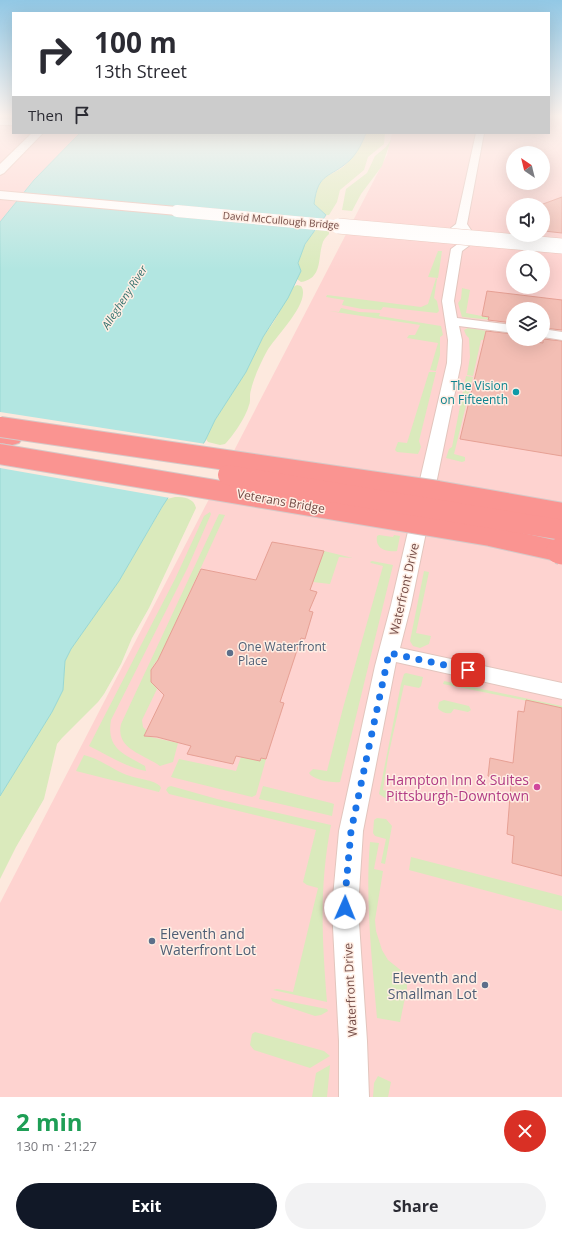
<!DOCTYPE html>
<html lang="en">
<head>
<meta charset="utf-8">
<style>
  body { margin:0; font-family:"Open Sans",sans-serif; background:#f2f2f3; color:#2b2b33; height:100vh; display:flex; flex-direction:column; font-size:15px; white-space:nowrap }
  * { box-sizing:border-box; margin:0 }
  p { font-size:13px; color:#7c7c81 }
  .icon { flex:none; width:22px; height:22px; fill:none; stroke:currentColor; stroke-width:2; stroke-linecap:round; stroke-linejoin:round }
  .map { position:relative; height:1097px; overflow:hidden }
  .drawer { display:flex; flex-direction:column; background:#fff; flex:1 }
  .drawer>* { flex:none }
  .guide { position:absolute; left:12px; top:12px; width:538px; height:122px; border-radius:0px; box-shadow:0 4px 16px #0002; background:#fff; color:#2b2b33; overflow:hidden }
  .needle { width:26px; rotate:325deg }
  .tools { position:absolute; left:506px; top:146px; display:grid; gap:8px }
  .tools a { display:grid; place-items:center; width:44px; height:44px; border-radius:50%; background:#fff; box-shadow:0 4px 16px #0002; font-size:20px }
  .pin { position:absolute; display:grid; place-items:center; width:34px; height:34px; color:#fff; margin:-17px; border-radius:8px; box-shadow:0 2px 6px #0006 }
  .me { position:absolute; width:44px; margin:-22px; rotate:1deg; stroke-linejoin:round; filter:drop-shadow(0 0 3px #0008) }
  .turn { display:flex; align-items:center; gap:14px; height:84px; padding:0 16px; font-size:18px }
  .turn .icon { width:52px; height:52px; stroke-width:2.5 }
  .turn b { display:block; font-size:28px; line-height:34px }
  .then { display:flex; align-items:center; height:38px; padding:0 16px; background:#0003; gap:8px; font-size:15px }
  .round { display:grid; place-items:center; flex:none; width:42px; height:42px; border-radius:21px; background:#f2f2f3 }
  .head { display:flex; align-items:center; justify-content:space-between; height:68px; padding:0 16px }
  h1 { font-size:24px; font-weight:700; line-height:30px; color:#1e9e55 }
  .primary-button { display:flex; gap:8px; margin-top:auto; padding:8px 16px }
  .primary-button a { flex:1; height:46px; border-radius:24px; background:#111827; color:#fff; font-size:16px; font-weight:700; line-height:46px; text-align:center }
  .primary-button a+a { background:#f2f2f3; color:#2b2b33 }
  .map>svg:first-child { display:block }
  .commercial { fill:#fed3d0; fill-rule:evenodd }
  .green { fill:#daeabc }
  .water { fill:#b2e6e1; stroke:#98d8d3 }
  .pier { fill:#fde9de }
  .building { fill:#f3beb4; stroke:#e6a094 }
  .lines { fill:none; stroke-linecap:round; stroke-linejoin:round }
  .street-casing { stroke:#e3c5bd; stroke-width:2 }
  .secondary-casing { stroke:#e8c4b9; stroke-width:2 }
  .highway-casing { stroke:#d5c9c8; stroke-width:2 }
  .street { fill:#fff; fill-rule:evenodd }
  .secondary { fill:#fff; fill-rule:evenodd }
  .highway { fill:#fa9491; fill-rule:evenodd }
  .secondary-bridge-far1-casing { stroke:#e8c4b9; stroke-width:12; stroke-linecap:butt }
  .secondary-bridge-casing { stroke:#e8c4b9; stroke-width:16; stroke-linecap:butt }
  .highway-bridge-far1-casing { stroke:#d5c9c8; stroke-width:22; stroke-linecap:butt }
  .highway-bridge-casing { stroke:#d5c9c8; stroke-width:27; stroke-linecap:butt }
  .secondary-bridge-far1 { stroke:#fff; stroke-width:12 }
  .secondary-bridge { stroke:#fff; stroke-width:15 }
  .highway-bridge-far1 { stroke:#fa9491; stroke-width:20 }
  .highway-bridge { stroke:#fa9491; stroke-width:25 }
  .route { stroke:#1a73e8; stroke-width:7; stroke-dasharray:0 12.6 }
  .culture-dot { fill:#0f9aa8; stroke:#ffeee4; stroke-width:1.5 }
  .service-dot { fill:#5c6f8a; stroke:#ffeee4; stroke-width:1.5 }
  .hotel-dot { fill:#d1479c; stroke:#ffeee4; stroke-width:1.5 }
  .labels { text-anchor:middle; dominant-baseline:central; stroke-width:3; stroke-linejoin:round; paint-order:stroke }
  .far-street-label { font-size:10px; fill:#734b46; stroke:#ffeee4 }
  .far-water-label { font-size:11px; font-style:italic; fill:#37736f; stroke:#ffeee4 }
  .culture-label { font-size:12px; fill:#0d838f; stroke:#ffeee4; text-anchor:end }
  .street-label { font-size:12px; fill:#734b46; stroke:#ffeee4 }
  .service-label { font-size:12px; fill:#4e5e75; stroke:#ffeee4; text-anchor:start }
  .near-hotel-label { font-size:14px; fill:#b23c85; stroke:#ffeee4; text-anchor:end }
  .near-service-label { font-size:14px; fill:#4e5e75; stroke:#ffeee4; text-anchor:start }
</style>
</head>
<body>
<div class="map">
<svg width="562" height="1097" viewBox="0 0 562 1097">
  <rect width="100%" height="100%" fill="#fde9de"/>
  <g class="commercial">
    <path d="M 0,116 L 13,116 L 13,133 L 80,133 L 34,180 L 0,222 Z"/>
    <path d="M 549,116 L 562,116 L 562,1097 L 0,1097 L 0,903 L 387,155 L 392,133 L 549,133 ZM 513,153 L 543,153 L 543,183 L 513,183 ZM 513,205 L 543,205 L 543,235 L 513,235 ZM 513,257 L 543,257 L 543,287 L 513,287 ZM 513,309 L 543,309 L 543,339 L 513,339 Z"/>
  </g>
  <g class="green">
    <path d="M 366,133 L 385,133 L 384,144 L 368,157 L 364,170 L 340,190 L 337,202 L 329,215 L 326,215 L 314,204 C 318,167 333,181 350,160 C 356,152 361,142 366,133 Z"/>
    <path d="M 391,140 L 382,166 L 361,194 L 352,211 L 342,210 L 346,189 L 367,173 L 375,156 L 386,147 Z"/>
    <path d="M 318,229 L 329,231 L 329,234 C 326,237 323,240 322,245 C 318,259 322,279 301,282 L 297,279 L 301,271 C 301,269 299,267 299,265 C 296,257 311,232 318,229 Z"/>
    <path d="M 438,251 L 442,251 L 438,278 L 428,277 Z"/>
    <path d="M 436,278 L 437,279 L 434,298 L 437,301 L 439,311 L 437,313 L 383,307 L 381,310 L 362,309 L 342,305 L 344,300 L 326,297 L 327,295 L 421,307 L 428,304 Z"/>
    <path d="M 297,285 L 301,286 C 312,301 275,337 267,351 C 261,362 254,377 251,390 C 249,395 251,401 249,405 C 246,417 233,436 225,444 L 220,445 L 208,442 L 206,439 L 215,420 L 246,372 L 263,337 L 273,323 L 293,287 Z"/>
    <path d="M 462,288 L 470,290 L 466,313 L 513,322 L 462,317 L 458,303 L 461,299 Z"/>
    <path d="M 341,308 L 359,312 L 380,313 L 379,316 L 441,326 L 443,335 L 440,337 L 440,355 L 436,371 L 430,370 L 438,343 L 407,338 L 409,335 L 415,335 L 420,325 L 329,311 L 339,312 Z"/>
    <path d="M 468,328 L 494,332 L 491,340 L 481,340 L 473,376 L 467,375 L 470,357 L 469,338 L 466,335 L 464,330 Z"/>
    <path d="M 429,372 L 436,372 L 419,441 L 421,447 L 418,454 L 397,452 L 395,450 L 398,442 L 407,443 Z"/>
    <path d="M 466,376 L 473,377 L 454,454 L 465,457 L 465,461 L 462,462 L 446,458 L 449,449 L 452,447 Z"/>
    <path d="M 175,497 C 184,497 194,498 196,508 L 149,608 L 132,638 L 121,664 L 104,694 L 98,702 L 62,738 L 57,744 L 44,799 L 16,847 L 0,879 L 0,796 L 52,712 L 63,690 L 65,661 L 71,649 L 119,581 L 167,499 Z"/>
    <path d="M 210,512 L 211,514 L 188,567 L 111,720 C 106,749 124,754 145,766 L 146,771 C 125,767 108,755 89,746 L 175,579 L 204,516 Z"/>
    <path d="M 219,514 L 225,515 L 160,657 C 150,667 146,678 157,689 L 142,720 L 143,727 L 147,731 L 146,736 L 178,743 L 173,762 L 160,766 C 144,754 115,749 121,724 Z"/>
    <path d="M 379,535 L 393,537 L 394,535 L 400,536 L 397,551 C 386,552 375,549 377,536 Z"/>
    <path d="M 324,551 L 353,558 L 339,557 L 330,584 L 313,582 Z"/>
    <path d="M 372,561 L 393,565 L 340,782 C 332,783 313,780 309,773 L 313,769 L 327,771 L 343,708 L 383,566 L 371,563 L 370,562 Z"/>
    <path d="M 424,571 L 429,572 L 416,633 L 431,636 L 429,644 L 420,648 L 413,646 L 410,641 Z"/>
    <path d="M 406,673 L 423,677 L 421,686 L 419,688 L 404,685 L 388,757 L 383,790 L 395,793 L 398,795 L 395,798 L 385,798 L 379,794 L 401,684 L 404,674 Z"/>
    <path d="M 444,681 L 562,706 L 562,708 L 443,684 Z"/>
    <path d="M 444,700 L 469,706 L 471,710 L 468,712 L 454,709 L 451,713 C 447,714 440,712 438,708 L 439,702 Z"/>
    <path d="M 84,755 C 101,759 114,771 130,776 C 137,779 158,780 161,788 L 159,792 L 76,771 Z"/>
    <path d="M 241,757 L 260,761 L 261,758 L 266,759 L 256,795 L 252,797 L 171,777 L 179,759 L 236,771 Z"/>
    <path d="M 171,786 L 217,799 L 331,825 C 319,887 322,939 327,1002 L 273,990 L 277,989 L 293,992 L 318,888 L 307,885 L 303,882 L 316,830 L 169,794 L 166,790 L 168,787 Z"/>
    <path d="M 263,786 L 331,803 L 334,804 L 332,816 L 259,799 Z"/>
    <path d="M 377,818 L 386,819 L 392,826 L 385,864 L 381,863 L 386,839 L 375,836 L 373,833 L 374,820 Z"/>
    <path d="M 370,842 L 379,843 L 374,869 L 383,871 L 375,920 L 376,931 L 382,950 L 388,960 L 403,972 L 407,978 L 407,988 L 400,1022 L 377,1018 C 372,960 365,900 370,842 Z"/>
    <path d="M 411,857 L 562,896 L 562,911 L 409,870 Z"/>
    <path d="M 271,998 L 327,1009 L 328,1011 L 321,1015 L 315,1016 L 276,1003 L 272,1001 Z"/>
    <path d="M 255,1032 L 324,1051 L 330,1056 L 310,1068 L 254,1050 L 250,1045 L 252,1034 Z"/>
    <path d="M 330,1065 L 327,1097 L 312,1097 L 316,1073 Z"/>
    <path d="M 378,1076 L 391,1082 L 388,1097 L 373,1097 L 374,1083 Z"/>
  </g>
  <path class="water" d="M 80,133 L 366,133 C 362,143 358,152 350,160 C 330,179 318,171 314,204 L 326,215 L 305,244 L 298,263 L 301,271 L 288,298 L 263,337 L 246,372 L 215,420 L 205,441 L 162,507 L 119,581 L 71,649 L 65,661 L 63,690 L 52,712 L 0,796 L 0,222 L 34,180 Z"/>
  <path class="pier" d="M 0,412 L 206,444 L 170,498 L 0,468 Z"/>
  <g class="building">
    <path d="M 562,197 L 562,233 L 544,231 L 543,204 Z"/>
    <path d="M 487,291 L 562,300 L 562,330 L 543,328 L 543,309 L 513,309 L 513,323 L 488,320 L 489,317 L 482,316 Z"/>
    <path d="M 486,331 L 513,334 L 513,339 L 543,343 L 543,339 L 562,341 L 562,456 L 460,439 Z"/>
    <path d="M 272,542 L 324,551 L 310,590 L 317,592 L 309,611 L 313,612 L 305,639 L 301,638 L 280,702 L 284,703 L 266,759 L 261,758 L 260,761 L 236,756 L 233,764 L 187,754 L 191,746 L 157,737 L 144,736 L 164,695 L 151,682 L 151,670 L 158,660 L 201,569 L 256,580 Z"/>
    <path d="M 526,700 L 562,708 L 562,876 L 512,863 L 514,836 L 507,834 L 511,784 L 509,783 L 510,781 L 488,776 L 490,758 L 513,763 L 518,711 L 524,712 Z"/>
  </g>
  <g class="lines">
    <defs>
      <g id="street">
        <rect x="0" y="119" width="13" height="6"/>
        <path d="M 476,133 L 484,133 L 467,224 L 471,230 L 470,245 L 462,251 L 454,301 L 457,318 L 513,325 L 513,333 L 459,326 L 462,340 L 461,363 L 411,605 L 400,648 L 562,683 L 562,699 L 396,662 L 363,831 L 358,908 L 367,1041 L 369,1097 L 339,1097 L 339,1041 L 332,908 L 339,831 L 375,666 L 391,605 L 447,363 L 448,340 L 442,301 L 451,249 L 459,243 L 460,231 L 458,235 L 454,236 L 449,233 L 451,228 L 456,224 Z"/>
        <path d="M 543,329 L 562,332 L 562,340 L 543,337 Z"/>
      </g>
      <g id="secondary">
        <path d="M 32,133 L 43,133 L 4,173 L 0,175 L 0,164 Z"/>
        <path d="M 0,191 L 177,207 L 182,208 L 183,211 L 182,214 L 177,215 L 0,199 Z"/>
      </g>
      <path id="highway" d="M 0,431 L 19,435 L 22,439 L 19,443 L 12,445 L 0,443 Z"/>
    </defs>
    <use href="#street" class="street-casing"/>
    <use href="#secondary" class="secondary-casing"/>
    <use href="#highway" class="highway-casing"/>
    <use href="#street" class="street"/>
    <use href="#secondary" class="secondary"/>
    <use href="#highway" class="highway"/>
    <defs>
      <path id="secondary-bridge-far1" d="M 177,211 L 349,227"/>
      <path id="secondary-bridge" d="M 338,226 L 562,246"/>
      <g id="highway-bridge-far1">
        <path d="M 0,427 L 438,491 L 562,513"/>
        <path d="M 0,454 L 490,536 L 562,552"/>
        <path d="M 228,475 L 562,530"/>
      </g>
      <path id="highway-bridge" d="M 559,551 L 562,552"/>
    </defs>
    <use href="#secondary-bridge-far1" class="secondary-bridge-far1-casing"/>
    <use href="#secondary-bridge" class="secondary-bridge-casing"/>
    <use href="#highway-bridge-far1" class="highway-bridge-far1-casing"/>
    <use href="#highway-bridge" class="highway-bridge-casing"/>
    <use href="#secondary-bridge-far1" class="secondary-bridge-far1"/>
    <use href="#secondary-bridge" class="secondary-bridge"/>
    <use href="#highway-bridge-far1" class="highway-bridge-far1"/>
    <use href="#highway-bridge" class="highway-bridge"/>
  </g>
  <linearGradient id="sky" x2="0" y2="1"><stop stop-color="#92c8e5"/><stop offset="0.43" stop-color="#fef5f0"/><stop offset="1" stop-color="#fef5f0" stop-opacity="0"/></linearGradient>
  <rect width="562" height="270" fill="url(#sky)"/>
  <g class="lines">
    <path class="route" d="M 345,908 L 346,886 L 351,831 L 389,653 L 468,670"/>
  </g>
  <circle class="culture-dot" cx="516" cy="392" r="4"/>
  <g class="service-dot">
    <circle cx="230" cy="653" r="4"/>
    <circle cx="152" cy="941" r="4"/>
    <circle cx="485" cy="985" r="4"/>
  </g>
  <circle class="hotel-dot" cx="537" cy="787" r="4"/>
  <g class="labels">
    <g class="far-street-label">
      <text transform="translate(281 220) rotate(5)">David McCullough Bridge</text>
    </g>
    <g class="far-water-label">
      <text transform="translate(124 297) rotate(-57)">Allegheny River</text>
    </g>
    <g class="culture-label">
      <text x="508" y="385">The Vision<tspan x="508" dy="14">on Fifteenth</tspan></text>
    </g>
    <g class="street-label">
      <text transform="translate(281 501) rotate(10)">Veterans Bridge</text>
      <text transform="translate(404 589) rotate(-77)">Waterfront Drive</text>
      <text transform="translate(350 990) rotate(-93)">Waterfront Drive</text>
    </g>
    <g class="service-label">
      <text x="238" y="646">One Waterfront<tspan x="238" dy="14">Place</tspan></text>
    </g>
    <g class="near-hotel-label">
      <text x="529" y="779">Hampton Inn &amp; Suites<tspan x="529" dy="16">Pittsburgh-Downtown</tspan></text>
    </g>
    <g class="near-service-label">
      <text x="160" y="933">Eleventh and<tspan x="160" dy="16">Waterfront Lot</tspan></text>
      <text x="477" y="977" text-anchor="end">Eleventh and<tspan x="477" dy="16">Smallman Lot</tspan></text>
    </g>
  </g>
</svg>
<div class="tools">
<a><svg class="needle" viewBox="-14 -14 28 28"><path d="M0-13l5 13h-10z" fill="#e53935"/><path d="M0 13l5-13h-10z" fill="#7c7c81"/></svg></a>
<a><svg class="icon" aria-label="sound" viewBox="0 0 24 24"><path d="M4 9h4l5-4v14l-5-4H4zM17 9q2 3 0 6"/></svg></a>
<a><svg class="icon" aria-label="search" viewBox="0 0 24 24"><circle cx="10" cy="10" r="6"/><path d="M15 15l6 6"/></svg></a>
<a><svg class="icon" aria-label="layers" viewBox="0 0 24 24"><path d="M12 4l9 5-9 5-9-5zM3 14l9 5 9-5"/></svg></a>
</div>
<div class="pin" style="left:468px;top:670px;background:#d93025"><svg class="icon" aria-label="arrive" viewBox="0 0 24 24"><path d="M6 21V4h12l-3 4 3 4H6"/></svg></div>
<svg class="me" style="left:345px;top:908px" viewBox="-20 -20 40 40"><circle r="19" fill="#fff"/><path d="M0-13L10 11 0 6-10 11z" fill="#1a73e8"/></svg>
<div class="guide">
<div class="turn"><svg class="icon" aria-label="right" viewBox="0 0 24 24"><path d="M7 20v-9h11M14 6l5 5-5 5"/></svg><div><b>100 m</b>13th Street</div></div>
<div class="then">Then<svg class="icon" aria-label="arrive" viewBox="0 0 24 24"><path d="M6 21V4h12l-3 4 3 4H6"/></svg></div>
</div>
</div>
<section class="drawer">
<div class="head"><div><h1>2 min</h1><p>130 m · 21:27</p></div><a class="round" style="background:#d93025;color:#fff"><svg class="icon" aria-label="close" viewBox="0 0 24 24"><path d="M6 6l12 12M18 6L6 18"/></svg></a></div>
<div class="primary-button"><a>Exit</a><a>Share</a></div>
</section>
</body>
</html>
